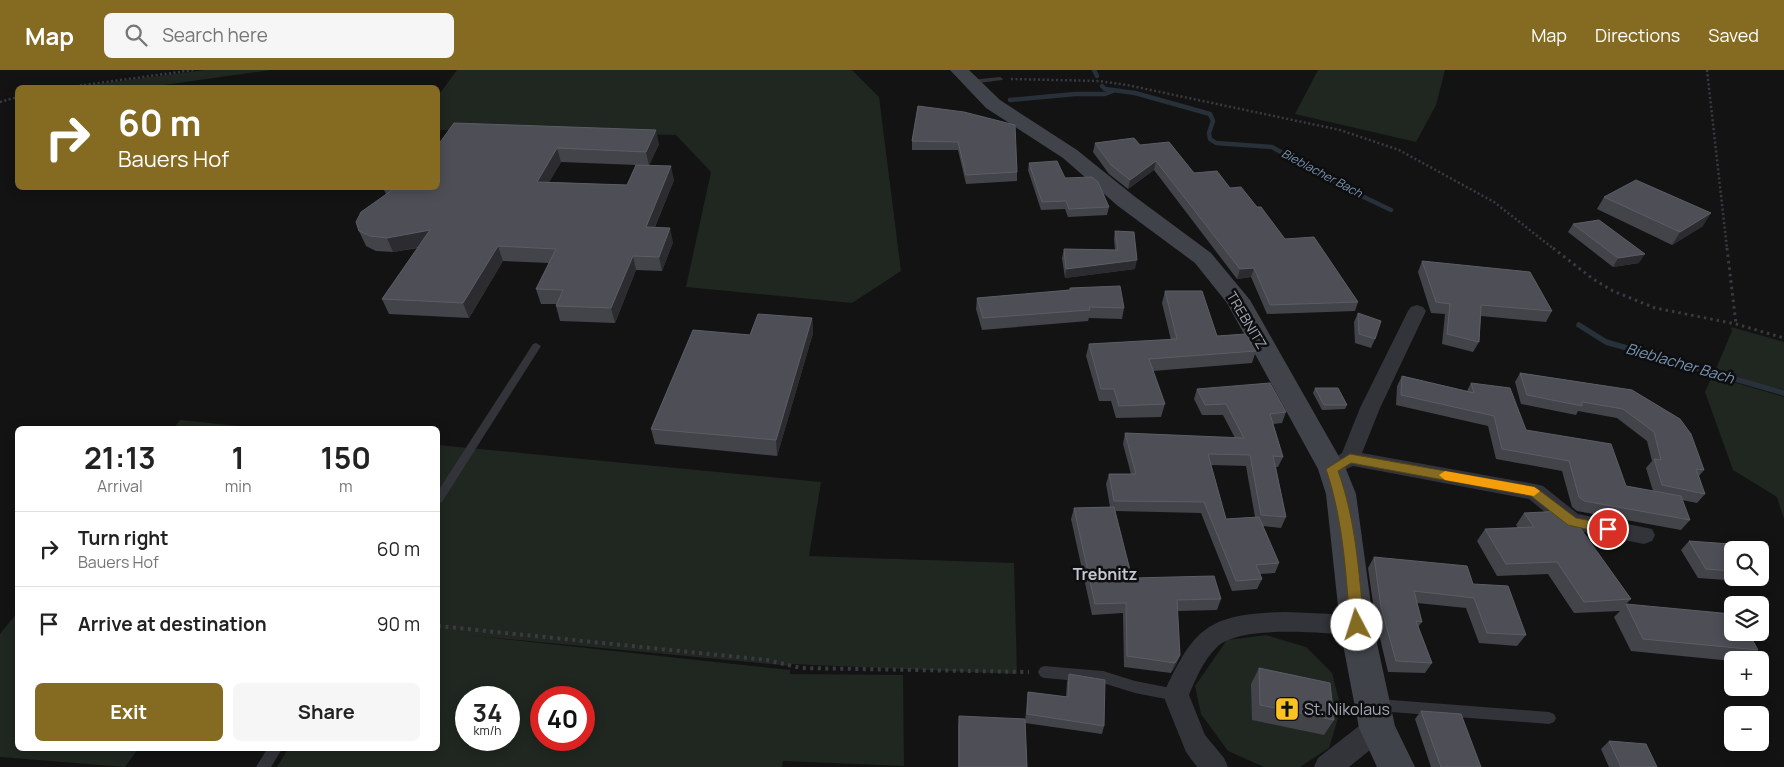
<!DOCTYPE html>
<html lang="en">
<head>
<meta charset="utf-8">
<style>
  body { margin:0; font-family:Manrope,sans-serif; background:#f6f6f6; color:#222; height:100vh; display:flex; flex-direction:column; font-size:19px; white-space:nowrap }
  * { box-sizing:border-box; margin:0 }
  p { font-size:16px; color:#767676 }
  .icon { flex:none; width:28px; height:28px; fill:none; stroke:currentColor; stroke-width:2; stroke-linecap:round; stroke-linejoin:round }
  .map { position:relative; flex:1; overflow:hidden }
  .panel { position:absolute; left:15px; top:356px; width:425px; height:325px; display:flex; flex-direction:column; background:#fff; border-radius:8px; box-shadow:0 2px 12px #0003 }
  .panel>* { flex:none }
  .top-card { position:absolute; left:15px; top:15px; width:425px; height:105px; border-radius:8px; box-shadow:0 2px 12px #0003; background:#856a22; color:#fff; overflow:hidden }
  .buttons { position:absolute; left:1724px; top:471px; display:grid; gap:10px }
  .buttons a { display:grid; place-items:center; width:45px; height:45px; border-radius:8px; background:#fff; box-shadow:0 2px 12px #0003; font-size:25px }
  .speed { position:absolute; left:455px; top:616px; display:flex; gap:10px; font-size:25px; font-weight:700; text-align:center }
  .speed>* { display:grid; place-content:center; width:65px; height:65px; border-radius:50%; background:#fff; box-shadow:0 2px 12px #0003; line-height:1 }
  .speed small { font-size:12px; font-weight:400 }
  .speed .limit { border:8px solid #d22; background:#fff; color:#111 }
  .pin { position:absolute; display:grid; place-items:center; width:42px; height:42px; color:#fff; margin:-21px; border:2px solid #fff; border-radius:50%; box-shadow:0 1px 5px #0007 }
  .me { position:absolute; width:55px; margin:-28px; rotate:355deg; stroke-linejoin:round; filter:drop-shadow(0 0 4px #0008) }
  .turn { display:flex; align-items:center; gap:18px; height:105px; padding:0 20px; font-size:22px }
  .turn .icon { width:65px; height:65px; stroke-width:2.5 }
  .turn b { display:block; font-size:35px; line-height:42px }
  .eta { display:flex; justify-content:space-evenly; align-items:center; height:85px; text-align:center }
  .eta b { font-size:30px; font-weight:700; line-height:35px }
  .button { display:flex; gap:10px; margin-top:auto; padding:10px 20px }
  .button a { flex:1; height:58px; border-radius:8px; background:#856a22; color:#fff; font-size:20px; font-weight:700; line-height:58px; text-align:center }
  .button a+a { background:#f6f6f6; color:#222 }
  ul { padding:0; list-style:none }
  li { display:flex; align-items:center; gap:15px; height:75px; padding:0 20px; border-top:1px solid #e0e0e0 }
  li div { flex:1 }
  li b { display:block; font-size:19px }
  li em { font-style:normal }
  header { display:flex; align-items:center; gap:30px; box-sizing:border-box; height:70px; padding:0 25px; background:#856a22; color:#fff }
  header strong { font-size:24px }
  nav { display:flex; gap:28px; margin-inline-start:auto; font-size:18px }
  .search { width:350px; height:45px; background:#f6f6f6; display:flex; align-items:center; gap:12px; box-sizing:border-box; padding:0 18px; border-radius:8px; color:#767676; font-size:19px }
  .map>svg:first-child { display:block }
  .green { fill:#1f2720; fill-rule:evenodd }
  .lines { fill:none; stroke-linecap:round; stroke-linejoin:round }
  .stream-far1 { stroke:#283039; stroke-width:4.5 }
  .stream { stroke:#283039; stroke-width:5.5 }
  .path-far2 { stroke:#393b41; stroke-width:2.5; stroke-dasharray:2 2.5; stroke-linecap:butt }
  .path-far1 { stroke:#393b41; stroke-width:3; stroke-dasharray:2.5 4; stroke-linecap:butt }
  .path { stroke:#393b41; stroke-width:4; stroke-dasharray:3 4.5; stroke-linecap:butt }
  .lane { fill:#33343a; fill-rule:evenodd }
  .street { fill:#33343a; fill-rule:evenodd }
  .secondary { fill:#41434a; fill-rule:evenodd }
  .wall { fill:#43444a; fill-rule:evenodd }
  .shaded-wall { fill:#2c2c30 }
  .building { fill:#4e4f56; stroke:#5b5d65 }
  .route { fill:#856a22; stroke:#564516 }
  .slow { fill:#f59e0b }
  .labels { text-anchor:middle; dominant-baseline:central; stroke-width:5; stroke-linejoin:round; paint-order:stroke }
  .far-water-label { font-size:12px; font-style:italic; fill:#7793b3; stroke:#0e0e0f }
  .street-label { font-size:14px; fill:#a3a8b6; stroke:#0e0e0f }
  .water-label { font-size:15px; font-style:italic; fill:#7793b3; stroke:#0e0e0f }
  .quarter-label { font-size:16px; font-weight:bold; fill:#c4c7d2; stroke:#0e0e0f }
  .near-poi-label { font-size:16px; fill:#a3a8b6; stroke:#0e0e0f; text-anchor:start }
</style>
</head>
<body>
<header>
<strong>Map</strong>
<div class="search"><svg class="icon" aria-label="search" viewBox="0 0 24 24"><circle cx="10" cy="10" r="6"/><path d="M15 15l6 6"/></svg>Search here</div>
<nav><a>Map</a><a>Directions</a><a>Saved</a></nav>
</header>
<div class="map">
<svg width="1784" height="697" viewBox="0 0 1784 697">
  <rect width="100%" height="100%" fill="#131314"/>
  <g class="green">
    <path d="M 205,0 L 271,0 L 150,17 L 74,17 Z"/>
    <path d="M 457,0 L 852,0 L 879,27 L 901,201 L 852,233 L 686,217 L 711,102 L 676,65 L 438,60 L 438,26 Z"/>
    <path d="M 1318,0 L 1445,0 L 1436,35 L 1416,72 L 1295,44 Z"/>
    <path d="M 1731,257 L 1784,272 L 1784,320 L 1715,301 L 1732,261 Z"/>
    <path d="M 1712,306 L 1784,327 L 1784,449 L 1777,427 L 1733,400 L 1705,322 Z"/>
    <path d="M 180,350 L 269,359 L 173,359 Z"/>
    <path d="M 438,375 L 821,412 L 809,486 L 1014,493 L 1017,604 L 791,594 L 790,596 L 467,565 L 790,600 L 790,604 L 903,605 L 904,696 L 783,691 L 782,697 L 277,697 L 288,679 L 438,679 ZM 466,628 L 509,628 L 509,670 L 466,670 ZM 541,628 L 584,628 L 584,670 L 541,670 Z"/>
    <path d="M 17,543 L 18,679 L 138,679 L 125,697 L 0,687 L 0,564 Z"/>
    <path d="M 1266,565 L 1306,577 L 1332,603 L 1341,638 L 1329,678 L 1300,697 L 1264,697 L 1228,681 L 1201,644 L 1195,616 L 1227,570 Z"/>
  </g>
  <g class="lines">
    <g class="stream-far1">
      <path d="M 1094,0 L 1097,6"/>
      <path d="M 1102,16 L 1105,19 L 1135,23 L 1210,44 L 1213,51 L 1209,63 L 1210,69 L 1216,73 L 1272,77 L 1345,118 L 1391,140"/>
      <path d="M 1010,30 L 1075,24 L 1105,24 L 1113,21"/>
    </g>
    <path class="stream" d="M 1579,255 L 1606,272 L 1784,323"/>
    <g class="path-far2">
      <path d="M 1707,0 L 1727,179"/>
      <path d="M 1011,9 L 1099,11 L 1127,15 L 1340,60 L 1399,80 L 1494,132 L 1554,179"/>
      <path d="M 62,18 L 194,0"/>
      <path d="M 0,32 L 18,27"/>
    </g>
    <g class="path-far1">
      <path d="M 1553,178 L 1593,209 L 1613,221 L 1655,238 L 1736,254 L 1784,268"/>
      <path d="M 1727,178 L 1736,254"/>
    </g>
    <path class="path" d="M 438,556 L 767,590 L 801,598 L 1029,602"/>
    <g class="lane">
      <path d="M 1000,7 L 1003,9 L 1002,10 L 971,14 L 968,12 L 971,10 Z"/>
      <path d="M 536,273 L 541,276 L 442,432 L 438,433 L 438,421 L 533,274 Z"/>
      <path d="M 1044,596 L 1103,601 L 1135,611 L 1176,619 L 1181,621 L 1182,625 L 1181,629 L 1176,631 L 1135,623 L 1103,613 L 1044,608 L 1040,606 L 1038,602 L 1040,598 Z"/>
      <path d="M 1378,629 L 1549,642 L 1554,644 L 1556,648 L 1554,652 L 1549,654 L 1378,641 L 1373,639 L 1372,635 L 1373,631 Z"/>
      <path d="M 267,679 L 282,679 L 271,697 L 256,697 Z"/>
    </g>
    <g class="street">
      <path d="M 1417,235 L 1423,237 L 1426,241 L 1380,338 L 1362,383 L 1535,414 L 1543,416 L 1578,444 L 1652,459 L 1655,465 L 1652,471 L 1644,474 L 1564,458 L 1529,429 L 1353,396 L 1340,402 L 1333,399 L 1330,394 L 1333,389 L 1342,383 L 1360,338 L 1408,241 L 1411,237 Z"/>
      <path d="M 1285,542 L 1357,545 L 1366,548 L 1369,555 L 1366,562 L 1357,565 C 1324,564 1244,554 1218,576 C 1204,589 1196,608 1189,625 L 1205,665 L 1224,688 L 1228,697 L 1197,697 L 1186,682 L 1163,625 C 1194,557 1208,544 1285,542 Z"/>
      <path d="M 1377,646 L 1386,649 L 1390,658 L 1386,667 L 1349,697 L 1314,697 L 1318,688 L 1368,649 Z"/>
    </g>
    <path class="secondary" d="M 950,0 L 969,0 L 1000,30 L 1077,80 L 1134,126 L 1211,183 L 1250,230 L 1346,399 L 1356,424 L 1375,564 L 1395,656 L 1415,697 L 1377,697 L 1359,658 L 1341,564 L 1326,424 L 1318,399 L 1227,233 L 1195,193 L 1118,136 L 1063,88 L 986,38 Z"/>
  </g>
  <g class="wall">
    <path d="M 918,36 L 1017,102 L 1017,111 L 966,114 L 958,80 L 912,80 L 912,71 Z"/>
    <path d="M 1095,73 L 1140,75 L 1194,103 L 1230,118 L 1257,137 L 1285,169 L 1358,232 L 1355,241 L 1267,244 L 1251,207 L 1237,209 L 1154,100 L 1128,119 L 1109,104 L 1093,82 Z"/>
    <path d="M 659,74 L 649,95 L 674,110 L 655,157 L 673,172 L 662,201 L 636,200 L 615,253 L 560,251 L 556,236 L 556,234 L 541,234 L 536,219 L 549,193 L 503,191 L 469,248 L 389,244 L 382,229 L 418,178 L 393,182 L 376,181 L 366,176 L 359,161 L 386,124 L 383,118 L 438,118 L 438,75 ZM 561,92 L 636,95 L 627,115 L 549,112 Z"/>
    <path d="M 1029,93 L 1065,108 L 1109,137 L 1107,145 L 1068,147 L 1065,139 L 1041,140 L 1028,100 Z"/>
    <path d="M 1604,127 L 1703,156 L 1672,175 L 1597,139 Z"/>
    <path d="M 1573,154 L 1639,193 L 1613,197 L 1568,162 Z"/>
    <path d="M 1115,161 L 1135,199 L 1065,208 L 1062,188 L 1064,179 L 1115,180 L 1114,169 Z"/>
    <path d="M 1422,191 L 1552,241 L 1546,252 L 1481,246 L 1479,272 L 1473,282 L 1442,274 L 1445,244 L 1431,243 L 1418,202 Z"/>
    <path d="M 1070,218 L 1124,238 L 1122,249 L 1089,248 L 1088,251 L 982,260 L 976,239 L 977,228 L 1070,220 Z"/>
    <path d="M 1165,221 L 1217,266 L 1256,281 L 1252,293 L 1153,301 L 1165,334 L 1161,347 L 1116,348 L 1111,331 L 1099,331 L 1086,286 L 1089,274 L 1171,270 L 1162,233 Z"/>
    <path d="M 1358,243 L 1375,269 L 1371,278 L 1355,273 L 1354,252 Z"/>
    <path d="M 812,248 L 813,263 L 777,386 L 655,374 L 651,359 Z"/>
    <path d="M 1520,303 L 1632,320 L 1704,400 L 1699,406 L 1705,424 L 1697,433 L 1682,430 L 1690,450 L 1681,460 L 1577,441 L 1572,437 L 1562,401 L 1496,389 L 1488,356 L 1396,335 L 1397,316 L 1402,306 L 1467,321 L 1471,313 L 1526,360 L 1626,416 L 1653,421 L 1646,398 L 1652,391 L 1647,371 L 1617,348 L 1578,341 L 1576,345 L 1521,334 L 1515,312 Z"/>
    <path d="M 1315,318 L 1347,335 L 1345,339 L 1322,340 L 1313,323 Z"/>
    <path d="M 1197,319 L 1286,342 L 1282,353 L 1273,354 L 1283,387 L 1278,397 L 1276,397 L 1286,447 L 1281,458 L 1263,456 L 1279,493 L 1275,503 L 1260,504 L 1262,509 L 1257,519 L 1232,521 L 1201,443 L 1115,441 L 1132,508 L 1221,529 L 1217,540 L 1177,541 L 1180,585 L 1176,595 L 1171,603 L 1124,597 L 1123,543 L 1092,545 L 1071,449 L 1074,438 L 1110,437 L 1106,414 L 1109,404 L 1131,404 L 1123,374 L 1125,363 L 1235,368 L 1223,345 L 1202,345 L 1194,329 ZM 1211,395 L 1246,396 L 1255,447 L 1226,449 Z"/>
    <path d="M 1524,443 L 1631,529 L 1626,534 L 1758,580 L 1746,590 L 1732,590 L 1732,591 L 1631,581 L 1614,547 L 1620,541 L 1574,543 L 1548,504 L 1497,506 L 1477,471 L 1485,459 L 1518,458 L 1516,455 Z"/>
    <path d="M 1689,471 L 1732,480 L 1732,508 L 1758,508 L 1753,512 L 1698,508 L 1681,480 Z"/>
    <path d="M 1374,487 L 1473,514 L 1526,565 L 1517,576 L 1479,573 L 1466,538 L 1417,533 L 1422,552 L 1418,557 L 1432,593 L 1425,603 L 1388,602 L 1375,547 L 1368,498 Z"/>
    <path d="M 1259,598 L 1334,650 L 1324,665 L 1252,650 L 1251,614 Z"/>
    <path d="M 1069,604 L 1104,656 L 1102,664 L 1025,653 L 1027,697 L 958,697 L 958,657 L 959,646 L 1025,652 L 1027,630 L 1028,622 L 1066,627 L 1067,612 Z"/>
    <path d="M 1421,641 L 1481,697 L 1431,697 L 1415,649 Z"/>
    <path d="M 1609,671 L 1657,697 L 1609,697 L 1601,679 Z"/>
  </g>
  <g class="shaded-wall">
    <path d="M 656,60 L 659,74 L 649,96 L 646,82 Z"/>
    <path d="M 557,78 L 561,92 L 541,126 L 537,112 Z"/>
    <path d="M 1156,91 L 1154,100 L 1128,119 L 1130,110 Z"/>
    <path d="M 671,96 L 674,110 L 649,171 L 646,157 Z"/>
    <path d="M 1711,143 L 1703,156 L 1672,175 L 1680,162 Z"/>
    <path d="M 670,158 L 673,172 L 662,201 L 659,187 Z"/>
    <path d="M 430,160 L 436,174 L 393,182 L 387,168 Z"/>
    <path d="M 498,176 L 503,191 L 469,248 L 463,233 Z"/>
    <path d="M 1645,184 L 1639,193 L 1613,197 L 1618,188 Z"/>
    <path d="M 633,186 L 636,200 L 615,253 L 611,238 Z"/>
    <path d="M 1137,190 L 1135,199 L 1065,208 L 1066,199 Z"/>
    <path d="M 1254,198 L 1251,207 L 1237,209 L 1240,199 Z"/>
    <path d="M 812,248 L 813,263 L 777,386 L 776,370 Z"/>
    <path d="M 1180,585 L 1176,595 L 1171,603 L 1175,593 Z"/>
  </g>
  <g class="building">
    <path d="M 918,36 L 964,42 L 1015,55 L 1017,102 L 966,105 L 958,72 L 912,71 Z"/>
    <path d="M 454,53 L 656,60 L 646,82 L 557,78 L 537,112 L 627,115 L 636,95 L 671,96 L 646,157 L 670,158 L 659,187 L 633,186 L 611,238 L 556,236 L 563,220 L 536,219 L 556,179 L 498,176 L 463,233 L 382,229 L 430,160 L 387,168 L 370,166 L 359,161 L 356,152 L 361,142 L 395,118 L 438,118 L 438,75 Z"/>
    <path d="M 1134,68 L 1140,75 L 1169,72 L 1194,103 L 1217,101 L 1230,118 L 1241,117 L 1257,137 L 1261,137 L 1285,169 L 1314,167 L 1358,232 L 1270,235 L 1254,198 L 1240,199 L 1156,91 L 1130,110 L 1111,95 L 1095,73 Z"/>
    <path d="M 1057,91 L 1065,108 L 1092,107 L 1098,112 L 1109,137 L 1069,139 L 1066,131 L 1042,132 L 1029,93 Z"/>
    <path d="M 1636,110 L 1711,143 L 1680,162 L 1604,127 Z"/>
    <path d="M 1599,150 L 1645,184 L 1618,188 L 1573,154 Z"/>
    <path d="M 1115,161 L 1134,162 L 1137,190 L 1066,199 L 1064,179 L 1118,180 Z"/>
    <path d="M 1422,191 L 1530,202 L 1552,241 L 1481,235 L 1479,272 L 1447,264 L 1450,234 L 1436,232 Z"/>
    <path d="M 1120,216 L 1124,238 L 1089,237 L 1090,240 L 983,248 L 977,228 L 1070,220 L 1070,218 Z"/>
    <path d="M 1165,221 L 1202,221 L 1217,266 L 1246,264 L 1256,281 L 1149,289 L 1165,334 L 1119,336 L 1114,319 L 1101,319 L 1089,274 L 1177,269 Z"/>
    <path d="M 1358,243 L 1381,251 L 1375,269 L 1359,264 Z"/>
    <path d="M 758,244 L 812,248 L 776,370 L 651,359 L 693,260 L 750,265 Z"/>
    <path d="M 1520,303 L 1632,320 L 1680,349 L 1691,364 L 1704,400 L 1696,399 L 1705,424 L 1662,415 L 1654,389 L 1661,390 L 1654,362 L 1623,339 L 1582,332 L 1582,336 L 1527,325 Z"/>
    <path d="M 1402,306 L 1474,323 L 1471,313 L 1510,318 L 1526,360 L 1611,374 L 1626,416 L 1681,426 L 1690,450 L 1584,431 L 1579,427 L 1569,391 L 1502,379 L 1494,346 L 1401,325 Z"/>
    <path d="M 1270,313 L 1286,342 L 1270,344 L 1283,387 L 1273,386 L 1286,447 L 1261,445 L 1250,385 L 1208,384 L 1226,449 L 1259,447 L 1279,493 L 1256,495 L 1262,509 L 1236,511 L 1204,432 L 1114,431 L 1109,404 L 1136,404 L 1125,363 L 1244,368 L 1226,334 L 1205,335 L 1197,319 Z"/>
    <path d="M 1315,318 L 1338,318 L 1347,335 L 1324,335 Z"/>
    <path d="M 1114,437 L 1132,508 L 1214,506 L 1221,529 L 1177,530 L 1180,585 L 1175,593 L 1127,586 L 1126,533 L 1095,534 L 1074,438 Z"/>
    <path d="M 1564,441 L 1573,448 L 1631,529 L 1584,532 L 1557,492 L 1506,494 L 1485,459 L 1534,457 L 1524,443 Z"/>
    <path d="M 1689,471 L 1744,475 L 1747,480 L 1732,480 L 1732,501 L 1706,499 Z"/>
    <path d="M 1374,487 L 1467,496 L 1473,514 L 1508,516 L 1526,565 L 1487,563 L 1474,528 L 1414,521 L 1422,552 L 1416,551 L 1432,593 L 1396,591 L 1381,537 Z"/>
    <path d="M 1626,534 L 1732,544 L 1732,562 L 1748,562 L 1758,580 L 1643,569 Z"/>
    <path d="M 1259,598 L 1330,613 L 1334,650 L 1260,635 Z"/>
    <path d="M 1069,604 L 1105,610 L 1104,656 L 1027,644 L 1028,622 L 1068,627 Z"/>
    <path d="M 1421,641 L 1461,644 L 1481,697 L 1441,697 Z"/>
    <path d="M 959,646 L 1025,649 L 1027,697 L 959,697 Z"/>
    <path d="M 1609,671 L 1646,674 L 1657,697 L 1621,697 Z"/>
  </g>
  <path class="route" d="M 1350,384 L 1535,417 L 1576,448 L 1608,454 L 1614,459 L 1608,464 L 1568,455 L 1531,426 L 1351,393 L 1338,401 C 1356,450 1359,504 1364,555 L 1362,559 L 1352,559 L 1350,555 C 1346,503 1343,449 1326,399 Z"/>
  <path class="slow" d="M 1445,401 L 1534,417 L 1540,421 L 1534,426 L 1445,410 L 1439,405 Z"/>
  <defs>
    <symbol id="church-square" viewBox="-11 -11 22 22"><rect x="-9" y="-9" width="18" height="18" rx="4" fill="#fdc222" stroke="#0e0e0f"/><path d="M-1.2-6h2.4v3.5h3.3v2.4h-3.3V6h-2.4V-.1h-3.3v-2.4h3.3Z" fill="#111"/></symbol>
  </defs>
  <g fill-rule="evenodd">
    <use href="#church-square" x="1273" y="625" width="28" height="28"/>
  </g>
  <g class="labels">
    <g class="far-water-label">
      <text transform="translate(1322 103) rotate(28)">Bieblacher Bach</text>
    </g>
    <g class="street-label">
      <text transform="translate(1247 250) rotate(59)">TREBNITZ</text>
    </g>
    <g class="water-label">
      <text transform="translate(1680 293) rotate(16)">Bieblacher Bach</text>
    </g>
    <g class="quarter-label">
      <text x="1105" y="504">Trebnitz</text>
    </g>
    <g class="near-poi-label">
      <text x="1304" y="639">St. Nikolaus</text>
    </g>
  </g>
</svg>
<div class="buttons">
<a><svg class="icon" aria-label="search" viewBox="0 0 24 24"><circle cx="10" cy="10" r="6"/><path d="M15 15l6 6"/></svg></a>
<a><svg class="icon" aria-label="layers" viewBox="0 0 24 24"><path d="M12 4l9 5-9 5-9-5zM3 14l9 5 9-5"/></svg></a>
<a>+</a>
<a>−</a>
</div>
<div class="speed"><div>34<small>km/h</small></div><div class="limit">40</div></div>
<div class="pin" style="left:1608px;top:459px;background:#d93025"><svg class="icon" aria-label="arrive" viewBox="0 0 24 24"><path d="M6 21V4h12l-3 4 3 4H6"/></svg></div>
<svg class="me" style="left:1357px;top:555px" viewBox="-20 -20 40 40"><circle r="19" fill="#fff"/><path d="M0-13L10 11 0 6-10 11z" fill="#856a22"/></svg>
<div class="top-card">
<div class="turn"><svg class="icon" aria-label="right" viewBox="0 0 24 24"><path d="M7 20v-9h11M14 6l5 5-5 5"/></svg><div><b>60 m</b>Bauers Hof</div></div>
</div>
<section class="panel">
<div class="eta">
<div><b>21:13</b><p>Arrival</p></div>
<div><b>1</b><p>min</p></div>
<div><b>150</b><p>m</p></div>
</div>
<ul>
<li><svg class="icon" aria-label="right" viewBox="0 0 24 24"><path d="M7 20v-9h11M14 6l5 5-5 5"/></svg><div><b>Turn right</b><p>Bauers Hof</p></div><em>60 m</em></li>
<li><svg class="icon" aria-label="arrive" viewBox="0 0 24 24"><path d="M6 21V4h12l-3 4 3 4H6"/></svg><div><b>Arrive at destination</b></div><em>90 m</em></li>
</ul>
<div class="button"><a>Exit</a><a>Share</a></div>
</section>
</div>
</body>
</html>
